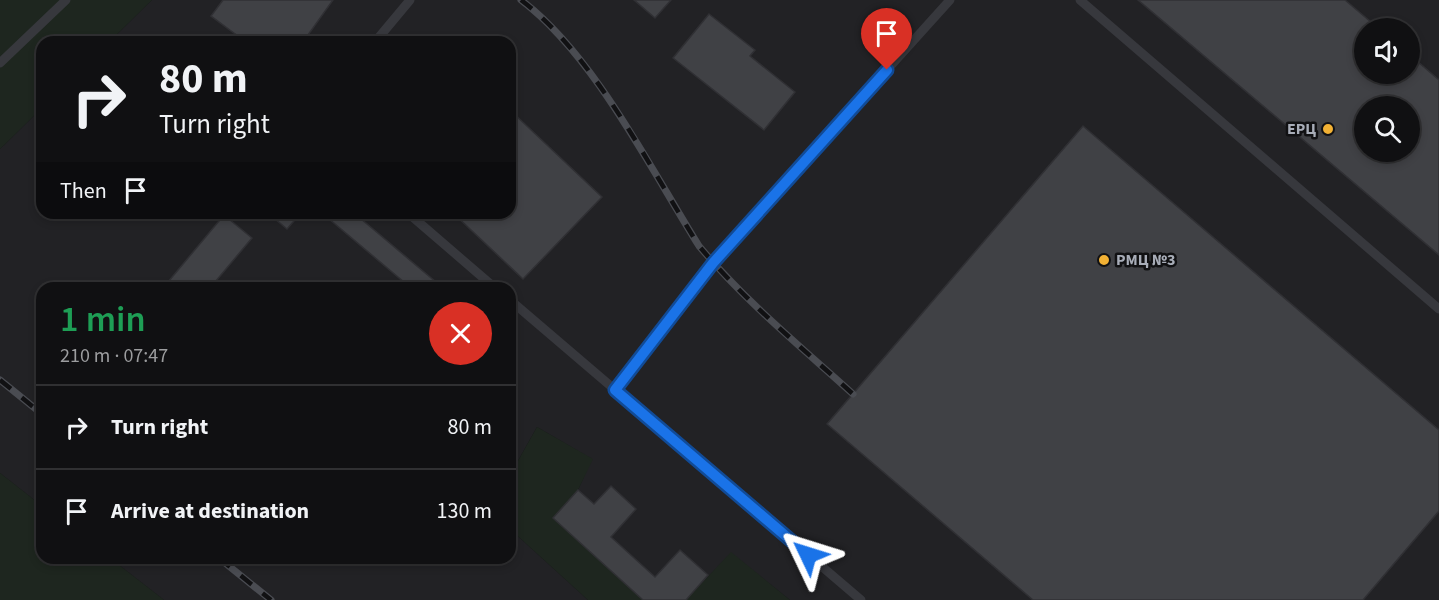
<!DOCTYPE html>
<html lang="en">
<head>
<meta charset="utf-8">
<style>
  body { margin:0; font-family:"Source Sans 3",sans-serif; background:#1e1e20; color:#f1f3f6; height:100vh; display:flex; flex-direction:column; font-size:22px; white-space:nowrap }
  * { box-sizing:border-box; margin:0 }
  p { font-size:20px; color:#9c9d9f }
  .icon { flex:none; width:33px; height:33px; fill:none; stroke:currentColor; stroke-width:2; stroke-linecap:round; stroke-linejoin:round }
  .map { position:relative; flex:1; overflow:hidden }
  .side { position:absolute; left:36px; top:282px; width:480px; height:282px; display:flex; flex-direction:column; background:#101012; border-radius:18px; box-shadow:0 3px 9px #0003,0 0 0 2px #303032 }
  .side>* { flex:none }
  .hud { position:absolute; left:36px; top:36px; width:480px; height:183px; border-radius:18px; box-shadow:0 3px 9px #0003,0 0 0 2px #303032; background:#101012; color:#f1f3f6; overflow:hidden }
  .buttons { position:absolute; left:1354px; top:18px; display:grid; gap:12px }
  .buttons a { display:grid; place-items:center; width:66px; height:66px; border-radius:50%; background:#101012; box-shadow:0 3px 9px #0003,0 0 0 2px #303032; font-size:30px }
  .pin { position:absolute; display:grid; place-items:center; width:51px; height:51px; color:#fff; margin:-62px -26px; border-radius:50% 50% 50% 0; rotate:-45deg; box-shadow:0 0 6px #0007 }
  .pin .icon { rotate:45deg }
  .me { position:absolute; width:66px; margin:-33px; rotate:311deg; stroke-linejoin:round; filter:drop-shadow(0 0 4px #0008) }
  .turn { display:flex; align-items:center; gap:21px; height:126px; padding:0 24px; font-size:27px }
  .turn .icon { width:78px; height:78px; stroke-width:2.5 }
  .turn b { display:block; font-size:42px; line-height:51px }
  .then { display:flex; align-items:center; height:57px; padding:0 24px; background:#0003; gap:12px; font-size:22px }
  .round { display:grid; place-items:center; flex:none; width:63px; height:63px; border-radius:32px; background:#1e1e20 }
  .summary { display:flex; align-items:center; justify-content:space-between; height:102px; padding:0 24px }
  h1 { font-size:36px; font-weight:600; line-height:45px; color:#1e9e55 }
  ul { padding:0; list-style:none }
  li { display:flex; align-items:center; gap:18px; height:84px; padding:0 24px; border-top:2px solid #303032 }
  li div { flex:1 }
  li b { display:block; font-size:22px }
  li em { font-style:normal }
  .map>svg:first-child { display:block }
  .built { fill:#222225; fill-rule:evenodd }
  .green { fill:#1e261f }
  .building { fill:#404145; stroke:#303034; stroke-width:1.5; fill-rule:evenodd }
  .lines { fill:none; stroke-linecap:round; stroke-linejoin:round }
  .lane { stroke:#37383d; stroke-width:9 }
  .rail-casing { stroke:#4a4c52; stroke-width:7 }
  .rail { stroke:#111113; stroke-width:4.5; stroke-dasharray:14; stroke-linecap:butt }
  .route-casing { stroke:#114b97; stroke-width:15 }
  .route { stroke:#1a73e8; stroke-width:10 }
  .poi-dot { fill:#f2b134; stroke:#111113; stroke-width:2 }
  .labels { text-anchor:middle; dominant-baseline:central; stroke-width:5; stroke-linejoin:round; paint-order:stroke }
  .poi-label { font-size:16px; font-weight:bold; fill:#a8adb8; stroke:#111113; text-anchor:end }
</style>
</head>
<body>
<div class="map">
<svg width="1439" height="600" viewBox="0 0 1439 600">
  <rect width="100%" height="100%" fill="#161618"/>
  <g class="built">
    <path d="M 152,0 L 1439,0 L 1439,600 L 790,600 L 731,553 L 686,600 L 643,600 L 553,518 L 578,490 L 592,459 L 537,427 L 510,475 L 510,288 L 42,288 L 42,506 L 0,473 L 0,149 L 42,108 L 42,213 L 510,213 L 510,42 L 109,42 ZM 1365,28 L 1410,28 L 1410,74 L 1365,74 ZM 1365,106 L 1410,106 L 1410,152 L 1365,152 Z"/>
    <path d="M 510,529 L 588,600 L 164,600 L 110,558 L 510,558 Z"/>
  </g>
  <g class="green">
    <path d="M 0,0 L 152,0 L 109,42 L 42,42 L 42,108 L 0,149 Z"/>
    <path d="M 537,427 L 593,459 L 578,490 L 553,518 L 643,600 L 588,600 L 510,529 L 510,475 Z"/>
    <path d="M 0,473 L 42,506 L 42,558 L 110,558 L 164,600 L 0,600 Z"/>
    <path d="M 731,552 L 790,600 L 686,600 Z"/>
  </g>
  <g class="building">
    <path d="M 223,0 L 333,0 L 303,42 L 246,42 L 211,16 Z"/>
    <path d="M 634,0 L 671,0 L 655,18 Z"/>
    <path d="M 1138,0 L 1345,0 L 1378,28 L 1365,28 L 1365,74 L 1410,74 L 1410,55 L 1439,80 L 1439,255 ZM 1365,106 L 1410,106 L 1410,152 L 1365,152 Z"/>
    <path d="M 709,14 L 755,50 L 750,56 L 795,92 L 764,130 L 673,58 Z"/>
    <path d="M 510,110 L 602,197 L 523,279 L 453,213 L 510,213 Z"/>
    <path d="M 1083,126 L 1439,430 L 1439,511 L 1363,600 L 1033,600 L 827,424 Z"/>
    <path d="M 268,213 L 301,213 L 287,229 Z"/>
    <path d="M 322,213 L 354,213 L 443,288 L 411,288 Z"/>
    <path d="M 224,215 L 252,238 L 210,288 L 163,288 Z"/>
    <path d="M 611,486 L 636,509 L 611,537 L 655,577 L 680,550 L 708,575 L 686,600 L 643,600 L 553,518 L 578,490 L 594,504 Z"/>
  </g>
  <g class="lines">
    <g class="lane">
      <path d="M 1080,0 L 1439,309"/>
      <path d="M 375,42 L 410,0"/>
      <path d="M 0,63 L 66,0"/>
      <path d="M 408,213 L 495,288"/>
      <path d="M 510,300 L 861,600"/>
      <path d="M 615,390 L 713,263 L 950,0"/>
    </g>
    <defs>
      <g id="rail">
        <path d="M 521,0 C 594,55 650,168 699,246 C 745,301 800,346 853,394"/>
        <path d="M 0,380 L 42,414"/>
        <path d="M 219,558 L 271,600"/>
      </g>
    </defs>
    <use href="#rail" class="rail-casing"/>
    <use href="#rail" class="rail"/>
  </g>
  <g class="lines">
    <defs>
      <path id="route" d="M 808,555 L 615,390 L 713,263 L 887,70"/>
    </defs>
    <use href="#route" class="route-casing"/>
    <use href="#route" class="route"/>
  </g>
  <g class="poi-dot">
    <circle cx="1328" cy="129" r="6"/>
    <circle cx="1104" cy="260" r="6"/>
  </g>
  <g class="labels">
    <g class="poi-label">
      <text x="1316" y="129">ЕРЦ</text>
      <text x="1116" y="260" text-anchor="start">РМЦ №3</text>
    </g>
  </g>
</svg>
<div class="buttons">
<a><svg class="icon" aria-label="sound" viewBox="0 0 24 24"><path d="M4 9h4l5-4v14l-5-4H4zM17 9q2 3 0 6"/></svg></a>
<a><svg class="icon" aria-label="search" viewBox="0 0 24 24"><circle cx="10" cy="10" r="6"/><path d="M15 15l6 6"/></svg></a>
</div>
<div class="pin" style="left:887px;top:70px;background:#d93025"><svg class="icon" aria-label="arrive" viewBox="0 0 24 24"><path d="M6 21V4h12l-3 4 3 4H6"/></svg></div>
<svg class="me" style="left:808px;top:555px" viewBox="-20 -20 40 40"><path d="M0-17L14 15 0 8-14 15z" fill="#1a73e8" stroke="#fff" stroke-width="4"/></svg>
<div class="hud">
<div class="turn"><svg class="icon" aria-label="right" viewBox="0 0 24 24"><path d="M7 20v-9h11M14 6l5 5-5 5"/></svg><div><b>80 m</b>Turn right</div></div>
<div class="then">Then<svg class="icon" aria-label="arrive" viewBox="0 0 24 24"><path d="M6 21V4h12l-3 4 3 4H6"/></svg></div>
</div>
<section class="side">
<div class="summary"><div><h1>1 min</h1><p>210 m · 07:47</p></div><a class="round" style="background:#d93025;color:#fff"><svg class="icon" aria-label="close" viewBox="0 0 24 24"><path d="M6 6l12 12M18 6L6 18"/></svg></a></div>
<ul>
<li><svg class="icon" aria-label="right" viewBox="0 0 24 24"><path d="M7 20v-9h11M14 6l5 5-5 5"/></svg><div><b>Turn right</b></div><em>80 m</em></li>
<li><svg class="icon" aria-label="arrive" viewBox="0 0 24 24"><path d="M6 21V4h12l-3 4 3 4H6"/></svg><div><b>Arrive at destination</b></div><em>130 m</em></li>
</ul>
</section>
</div>
</body>
</html>
